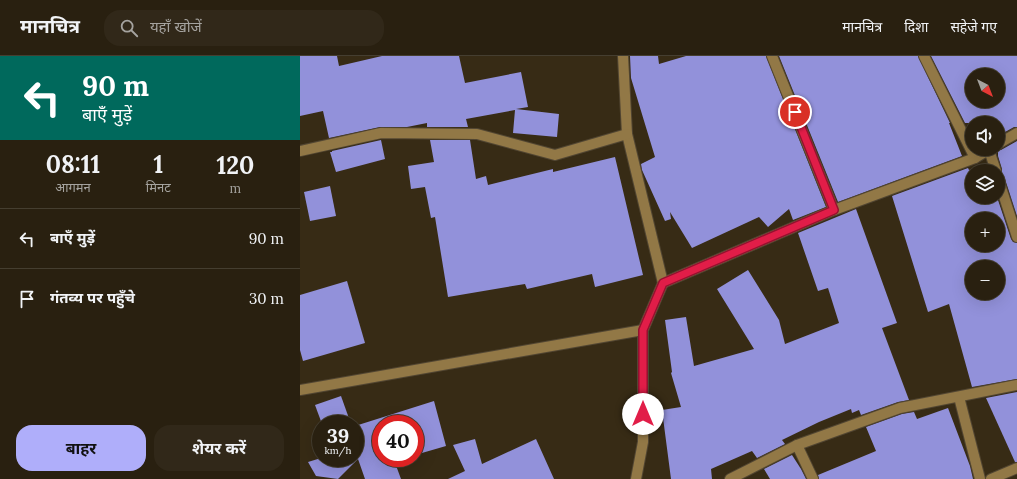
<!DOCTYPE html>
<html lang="hi">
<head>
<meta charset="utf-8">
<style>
  body { margin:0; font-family:Lora,"Noto Sans Devanagari",serif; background:#312819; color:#f1f3f6; height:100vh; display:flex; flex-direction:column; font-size:15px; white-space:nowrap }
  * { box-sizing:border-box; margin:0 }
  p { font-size:13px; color:#a5a39f }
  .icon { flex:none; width:22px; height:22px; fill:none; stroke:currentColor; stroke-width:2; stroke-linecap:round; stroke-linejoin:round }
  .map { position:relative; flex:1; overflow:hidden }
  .sheet { display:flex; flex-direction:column; background:#292010; width:300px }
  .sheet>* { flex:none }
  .guide { background:#00695c; color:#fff; overflow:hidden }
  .needle { width:26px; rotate:138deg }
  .tools { position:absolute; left:665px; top:12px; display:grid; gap:8px }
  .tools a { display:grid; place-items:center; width:40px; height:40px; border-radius:50%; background:#292010; box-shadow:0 4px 16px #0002,0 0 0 1px #453e30; font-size:20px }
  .speed { position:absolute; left:12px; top:359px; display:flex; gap:8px; font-size:20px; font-weight:700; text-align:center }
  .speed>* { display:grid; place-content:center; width:52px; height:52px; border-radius:50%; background:#292010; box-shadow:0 4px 16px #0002,0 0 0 1px #453e30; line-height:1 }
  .speed small { font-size:10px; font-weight:400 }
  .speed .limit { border:6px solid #d22; background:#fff; color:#111 }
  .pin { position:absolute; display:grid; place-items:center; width:34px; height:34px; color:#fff; margin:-17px; border:2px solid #fff; border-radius:50%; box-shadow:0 1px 4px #0007 }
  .me { position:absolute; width:44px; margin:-22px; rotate:0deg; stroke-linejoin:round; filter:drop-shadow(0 0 3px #0008) }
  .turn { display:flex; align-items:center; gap:14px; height:84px; padding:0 16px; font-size:18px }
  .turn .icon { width:52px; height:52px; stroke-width:2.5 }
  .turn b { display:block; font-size:28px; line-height:34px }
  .eta { display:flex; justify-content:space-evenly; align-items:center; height:68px; text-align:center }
  .eta b { font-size:24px; font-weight:700; line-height:28px }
  .action { display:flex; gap:8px; margin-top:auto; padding:8px 16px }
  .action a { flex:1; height:46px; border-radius:16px; background:#afaefa; color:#111; font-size:16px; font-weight:700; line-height:46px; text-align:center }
  .action a+a { background:#312819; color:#f1f3f6 }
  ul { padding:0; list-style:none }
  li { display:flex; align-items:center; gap:12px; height:60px; padding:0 16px; border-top:1px solid #453e30 }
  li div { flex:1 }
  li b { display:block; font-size:15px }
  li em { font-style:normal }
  header { display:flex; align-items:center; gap:24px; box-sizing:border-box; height:56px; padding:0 20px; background:#292010; border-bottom:1px solid #453e30 }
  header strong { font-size:19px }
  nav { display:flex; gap:22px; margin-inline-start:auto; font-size:14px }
  .search { width:280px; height:36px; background:#312819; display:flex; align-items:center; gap:10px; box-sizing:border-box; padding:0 14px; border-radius:16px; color:#a5a39f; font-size:15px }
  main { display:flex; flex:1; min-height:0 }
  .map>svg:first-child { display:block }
  .building { fill:#9291da; fill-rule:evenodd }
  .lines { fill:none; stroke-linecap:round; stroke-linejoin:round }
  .minor-casing { stroke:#524632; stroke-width:12 }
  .minor { stroke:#927846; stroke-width:10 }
  .route-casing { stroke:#92132f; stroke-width:10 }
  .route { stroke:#e11d48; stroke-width:7 }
</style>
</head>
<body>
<header>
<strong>मानचित्र</strong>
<div class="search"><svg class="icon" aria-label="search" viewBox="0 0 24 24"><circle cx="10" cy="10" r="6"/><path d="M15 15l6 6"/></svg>यहाँ खोजें</div>
<nav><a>मानचित्र</a><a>दिशा</a><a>सहेजे गए</a></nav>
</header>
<main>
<section class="sheet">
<div class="guide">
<div class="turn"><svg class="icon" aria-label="left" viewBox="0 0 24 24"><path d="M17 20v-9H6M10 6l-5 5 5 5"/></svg><div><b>90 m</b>बाएँ मुड़ें</div></div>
</div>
<div class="eta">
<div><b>08:11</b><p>आगमन</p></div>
<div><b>1</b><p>मिनट</p></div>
<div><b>120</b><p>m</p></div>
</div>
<ul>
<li><svg class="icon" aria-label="left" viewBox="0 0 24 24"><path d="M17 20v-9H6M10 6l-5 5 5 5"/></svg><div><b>बाएँ मुड़ें</b></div><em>90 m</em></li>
<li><svg class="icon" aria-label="arrive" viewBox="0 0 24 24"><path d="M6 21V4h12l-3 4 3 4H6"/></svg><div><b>गंतव्य पर पहुँचे</b></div><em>30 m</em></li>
</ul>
<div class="action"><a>बाहर</a><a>शेयर करें</a></div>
</section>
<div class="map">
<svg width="717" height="423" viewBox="0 0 717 423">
  <rect width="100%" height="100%" fill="#372b15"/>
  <g class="building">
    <path d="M 0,0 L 37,0 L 39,10 L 82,0 L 159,0 L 165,27 L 221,16 L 228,51 L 216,53 L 259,58 L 257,81 L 213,77 L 215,54 L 166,63 L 168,71 L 127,71 L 127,67 L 107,71 L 80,71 L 29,82 L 23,55 L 0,60 Z"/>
    <path d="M 330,0 L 358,0 L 359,8 L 386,0 L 466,0 L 526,151 L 493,164 L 489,153 L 468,171 L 459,161 L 392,192 L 370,156 L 371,163 L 365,165 L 342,114 L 341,108 L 355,101 L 331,22 Z"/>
    <path d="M 479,0 L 618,0 L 650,67 L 649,67 L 662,100 L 538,146 Z"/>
    <path d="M 631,0 L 717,0 L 717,71 L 714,71 L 698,80 L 698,67 L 665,67 ZM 672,19 L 698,19 L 698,45 L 672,45 Z"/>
    <path d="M 81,84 L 85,103 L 36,116 L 30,96 L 32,96 L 32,95 Z"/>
    <path d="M 130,84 L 170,84 L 176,123 L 186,120 L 188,129 L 253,113 L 253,116 L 315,101 L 343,219 L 295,231 L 292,218 L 227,233 L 225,228 L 148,241 L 135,161 L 131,162 L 125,131 L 111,133 L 108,110 L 134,106 Z"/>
    <path d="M 717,85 L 717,160 L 704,120 L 702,117 L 702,113 L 698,100 L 698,94 L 701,94 Z"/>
    <path d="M 687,108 L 689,115 L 672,115 L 672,141 L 697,141 L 711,183 L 713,186 L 717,187 L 717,323 L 672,331 L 649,248 L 628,256 L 592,140 L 668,112 L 669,114 ZM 672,163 L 698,163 L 698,189 L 672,189 ZM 672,211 L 698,211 L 698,237 L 672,237 Z"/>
    <path d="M 30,130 L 36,160 L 10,165 L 4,136 Z"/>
    <path d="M 556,153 L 597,267 L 582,272 L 609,344 L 598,346 L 561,359 L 559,354 L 552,357 L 551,353 L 519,366 L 482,384 L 485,388 L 457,402 L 452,395 L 411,413 L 412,423 L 371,423 L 362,354 L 381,351 L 371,317 L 372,316 L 365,264 L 386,261 L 394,310 L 454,293 L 417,233 L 448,214 L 479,264 L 485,288 L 539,267 L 528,232 L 518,235 L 498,177 Z"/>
    <path d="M 47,225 L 65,287 L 3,305 L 0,294 L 0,239 Z"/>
    <path d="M 717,336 L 717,406 L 715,406 L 686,342 Z"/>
    <path d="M 41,340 L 51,368 L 22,368 L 15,349 Z"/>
    <path d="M 134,345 L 146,390 L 115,399 L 115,368 L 81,368 L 81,402 L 102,402 L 94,404 L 101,423 L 65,423 L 58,403 L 38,423 L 16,420 L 8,406 L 21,402 L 55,402 L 55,370 Z"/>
    <path d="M 648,352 L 670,410 L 673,423 L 519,423 L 518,419 L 576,395 L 566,371 L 602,358 L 614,356 L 617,363 Z"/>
    <path d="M 175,383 L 182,408 L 236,383 L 254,423 L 148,423 L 165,415 L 153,389 Z"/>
    <path d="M 492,399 L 501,413 L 506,423 L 470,423 L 464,413 Z"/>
  </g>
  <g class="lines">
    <defs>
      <g id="minor">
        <path d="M 323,0 L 327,78 L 363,227 L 343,274 L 343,386 L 336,423"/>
        <path d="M 472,0 L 534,154"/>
        <path d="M 624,0 L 675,102"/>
        <path d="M 698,88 L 717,77"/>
        <path d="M 689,94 L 696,115"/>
        <path d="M 0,95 L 81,77 L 177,78 L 255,99 L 327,78"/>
        <path d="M 698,122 L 717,181"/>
        <path d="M 363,227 L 534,154 L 675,102 L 690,93"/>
        <path d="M 0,334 L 343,274"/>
        <path d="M 659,341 L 680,423"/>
        <path d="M 497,389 L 513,423"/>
        <path d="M 430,423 L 497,389 L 600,352 L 717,329"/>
        <path d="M 691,423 L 717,412"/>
      </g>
    </defs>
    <use href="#minor" class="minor-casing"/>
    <use href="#minor" class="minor"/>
  </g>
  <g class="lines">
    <defs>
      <path id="route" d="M 343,358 L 343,274 L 363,227 L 534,154 L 495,56"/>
    </defs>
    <use href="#route" class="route-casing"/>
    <use href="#route" class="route"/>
  </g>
</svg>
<div class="tools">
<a><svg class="needle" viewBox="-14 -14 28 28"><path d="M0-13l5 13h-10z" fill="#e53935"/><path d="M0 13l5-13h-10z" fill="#a5a39f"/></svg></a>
<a><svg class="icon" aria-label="sound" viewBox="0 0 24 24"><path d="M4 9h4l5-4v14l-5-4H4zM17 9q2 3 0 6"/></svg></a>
<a><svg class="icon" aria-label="layers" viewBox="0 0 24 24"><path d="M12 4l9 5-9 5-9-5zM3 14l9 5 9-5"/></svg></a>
<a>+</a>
<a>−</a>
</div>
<div class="speed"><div>39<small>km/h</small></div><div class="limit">40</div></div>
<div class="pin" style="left:495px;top:56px;background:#d93025"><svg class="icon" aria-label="arrive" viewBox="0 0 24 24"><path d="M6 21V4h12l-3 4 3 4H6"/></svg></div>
<svg class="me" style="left:343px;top:358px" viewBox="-20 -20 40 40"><circle r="19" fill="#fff"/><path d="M0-13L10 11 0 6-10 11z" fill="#e11d48"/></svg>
</div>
</main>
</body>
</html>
